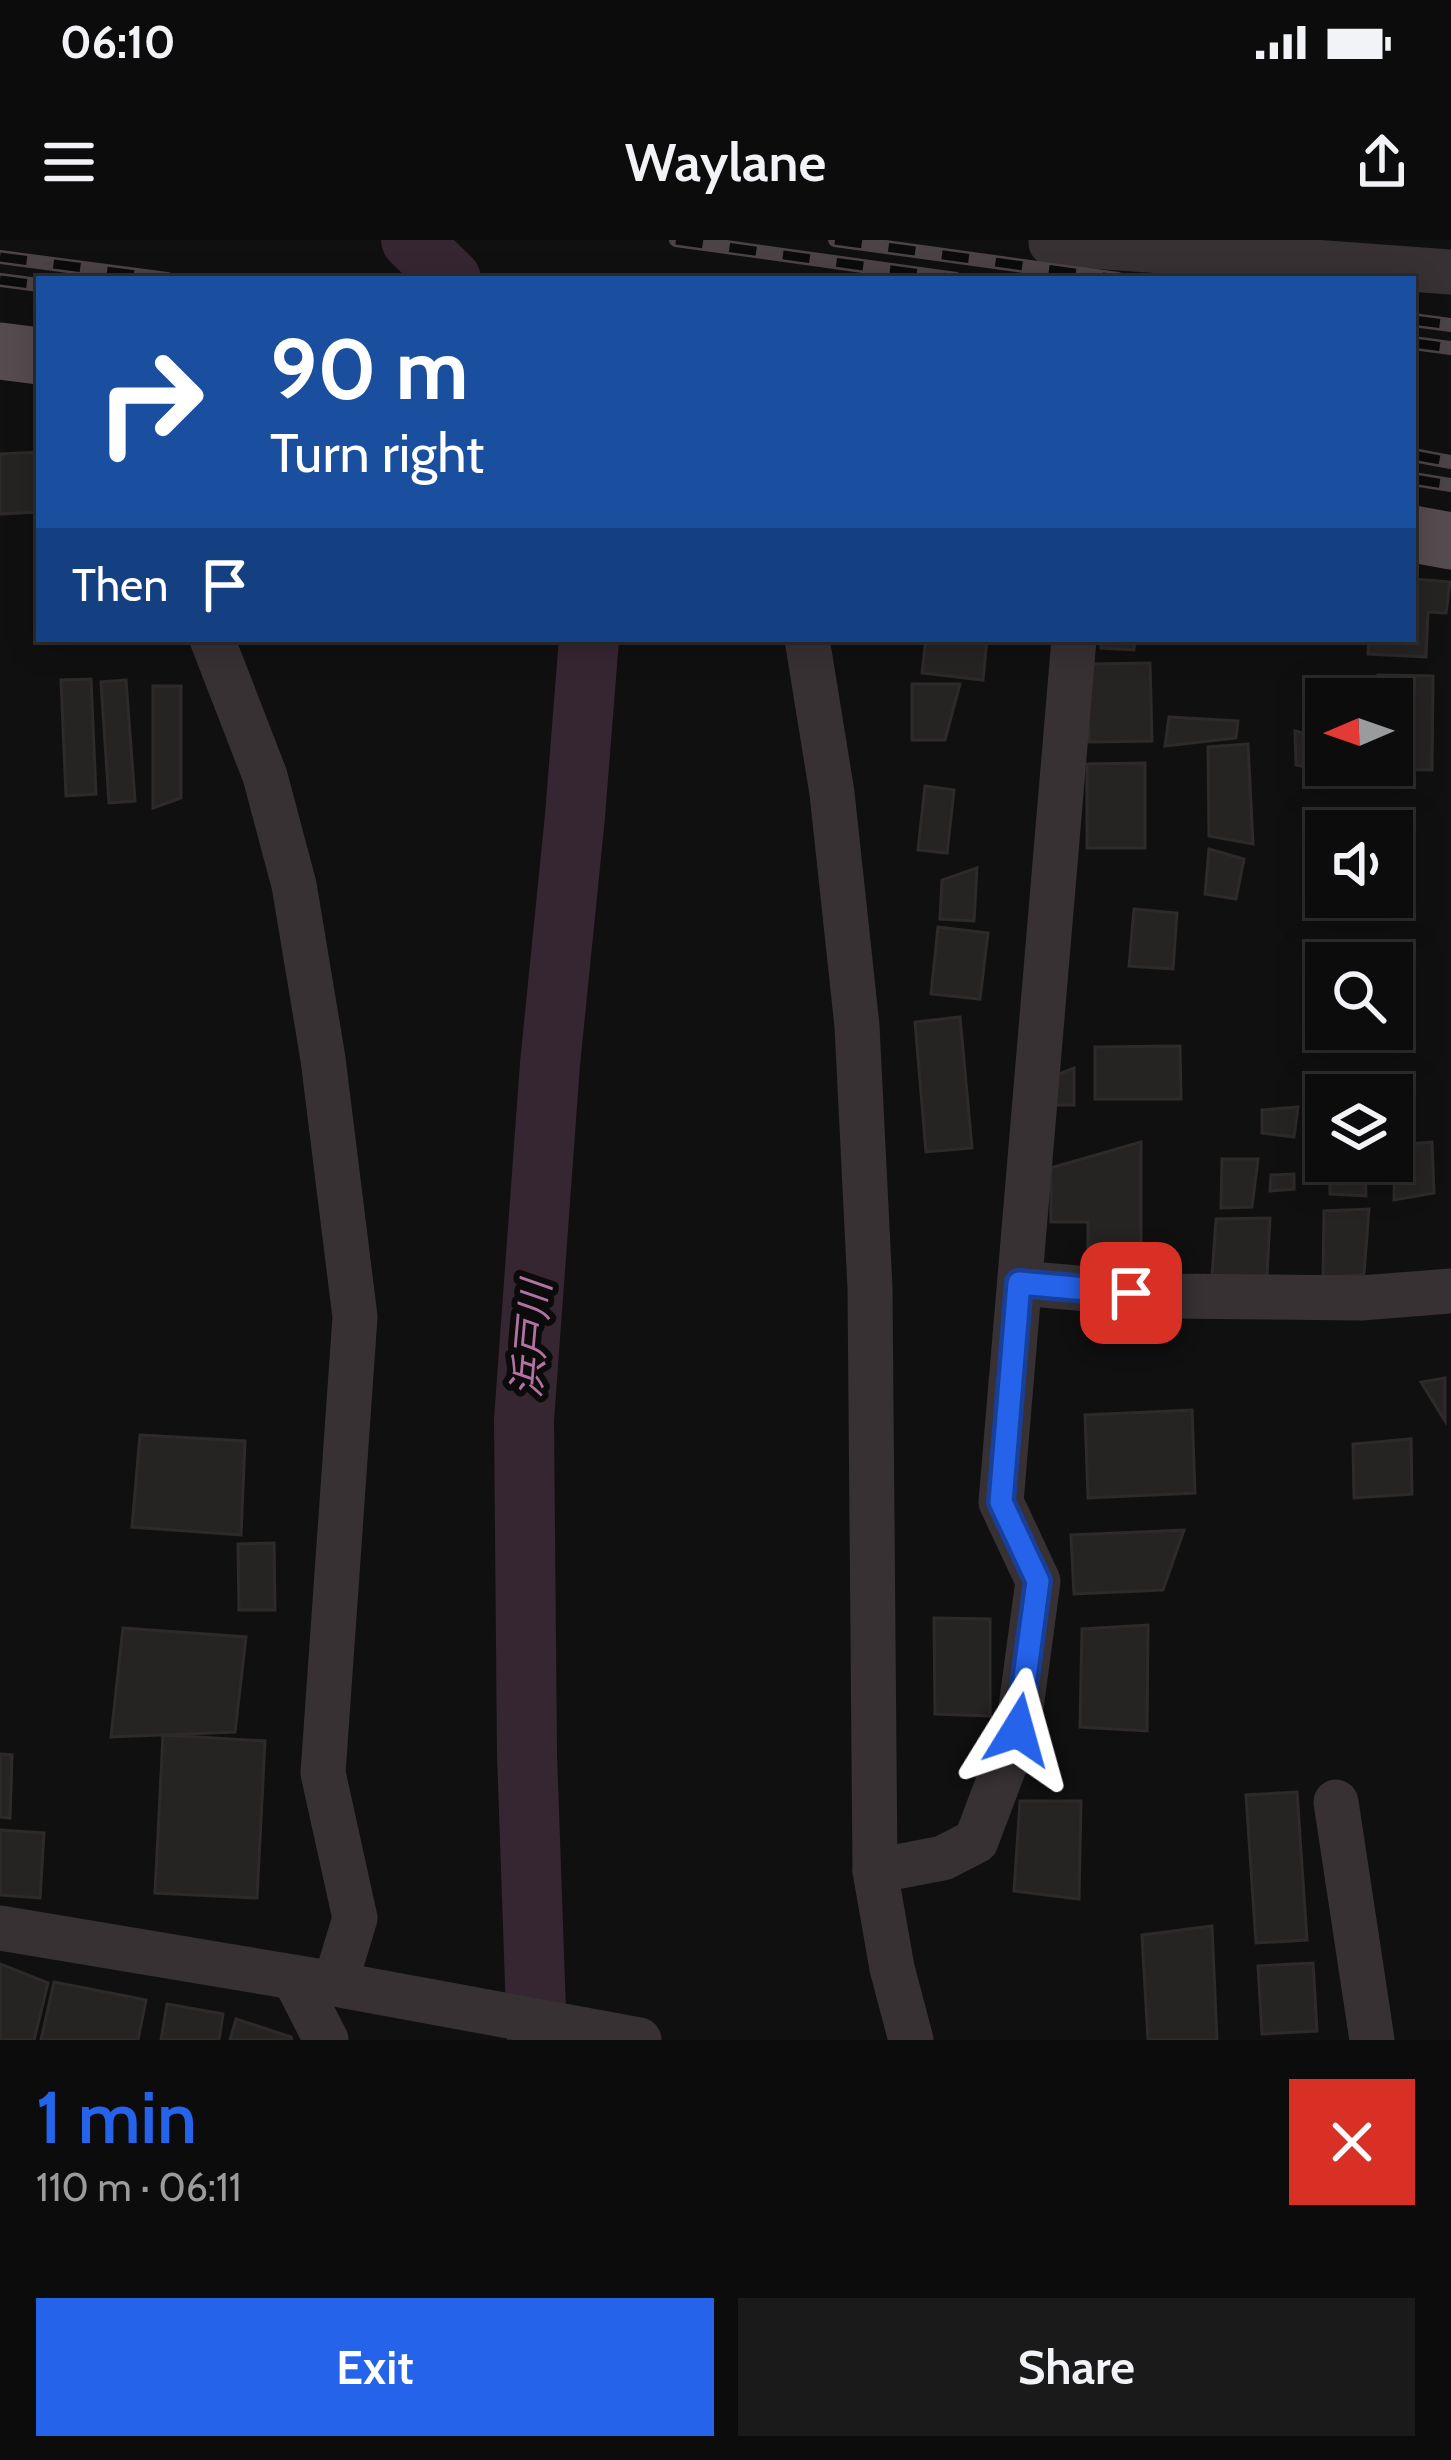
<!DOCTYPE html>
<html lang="en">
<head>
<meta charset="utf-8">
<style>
  body { margin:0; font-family:Cabin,"Noto Sans JP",sans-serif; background:#1b1a1a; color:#f1f3f6; height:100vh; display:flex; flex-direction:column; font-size:45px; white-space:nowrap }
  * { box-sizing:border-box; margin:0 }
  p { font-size:39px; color:#9a9b9d }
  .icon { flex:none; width:66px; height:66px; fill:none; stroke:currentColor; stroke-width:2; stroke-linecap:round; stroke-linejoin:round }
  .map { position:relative; height:1800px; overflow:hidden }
  .sheet { display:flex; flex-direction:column; background:#0d0c0c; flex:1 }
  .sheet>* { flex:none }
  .banner { position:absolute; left:36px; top:36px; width:1380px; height:366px; border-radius:0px; box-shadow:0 6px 30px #0003,0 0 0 3px #2d2c2d; background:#1a4fa0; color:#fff; overflow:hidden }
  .needle { width:78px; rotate:268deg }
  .buttons { position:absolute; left:1305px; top:438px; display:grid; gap:24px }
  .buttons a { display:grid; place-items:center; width:108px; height:108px; border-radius:0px; background:#0d0c0c; box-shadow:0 6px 30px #0003,0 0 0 3px #2d2c2d; font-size:60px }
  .pin { position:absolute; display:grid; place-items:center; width:102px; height:102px; color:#fff; margin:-51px; border-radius:24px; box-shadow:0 6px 18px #0006 }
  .me { position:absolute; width:132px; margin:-66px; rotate:8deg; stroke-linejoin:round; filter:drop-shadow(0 0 9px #0008) }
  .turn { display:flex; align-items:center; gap:42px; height:252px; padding:0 36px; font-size:54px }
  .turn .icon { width:156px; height:156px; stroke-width:2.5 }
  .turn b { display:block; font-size:84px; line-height:102px }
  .then { display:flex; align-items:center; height:114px; padding:0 36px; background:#0003; gap:24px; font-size:45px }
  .round { display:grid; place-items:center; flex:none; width:126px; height:126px; border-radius:0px; background:#1b1a1a }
  .summary { display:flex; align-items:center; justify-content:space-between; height:204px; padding:0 36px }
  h1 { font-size:72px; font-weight:600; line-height:90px; color:#2563eb }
  .primary-button { display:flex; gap:24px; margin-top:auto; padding:24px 36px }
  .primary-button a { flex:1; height:138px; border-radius:0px; background:#2563eb; color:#fff; font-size:48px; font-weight:600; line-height:138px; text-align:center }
  .primary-button a+a { background:#1b1a1a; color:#f1f3f6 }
  .status { display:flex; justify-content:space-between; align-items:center; height:84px; padding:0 60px; background:#0d0c0c; direction:ltr }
  .status svg { height:33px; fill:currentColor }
  header { display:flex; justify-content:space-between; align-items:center; height:156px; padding:0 36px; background:#0d0c0c; font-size:54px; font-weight:600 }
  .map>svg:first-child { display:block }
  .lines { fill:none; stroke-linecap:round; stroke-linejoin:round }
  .river { stroke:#362632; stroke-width:60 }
  .building { fill:#262323; stroke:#2e2a2a; stroke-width:3 }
  .minor { stroke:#373133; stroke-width:45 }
  .major { stroke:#564c50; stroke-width:57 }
  .rail-casing { stroke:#4c4347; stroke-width:14 }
  .rail { stroke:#0c0b0b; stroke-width:9; stroke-dasharray:27; stroke-linecap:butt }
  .route-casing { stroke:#184099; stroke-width:30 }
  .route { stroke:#2563eb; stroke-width:21 }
  .labels { text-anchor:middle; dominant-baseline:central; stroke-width:12; stroke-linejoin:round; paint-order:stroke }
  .water-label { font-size:39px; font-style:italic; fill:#b273a1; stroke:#0c0b0b }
</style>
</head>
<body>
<div class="status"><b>06:10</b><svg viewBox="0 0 49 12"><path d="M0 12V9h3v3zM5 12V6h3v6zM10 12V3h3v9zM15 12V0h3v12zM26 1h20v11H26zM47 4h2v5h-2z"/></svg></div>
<header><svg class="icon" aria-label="menu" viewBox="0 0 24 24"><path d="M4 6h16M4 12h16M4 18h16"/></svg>Waylane<svg class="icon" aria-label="share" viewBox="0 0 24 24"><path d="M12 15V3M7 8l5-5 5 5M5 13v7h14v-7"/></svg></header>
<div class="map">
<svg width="1451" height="1800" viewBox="0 0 1451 1800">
  <rect width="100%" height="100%" fill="#111010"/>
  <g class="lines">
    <g class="river">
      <path d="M 411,0 L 451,39"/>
      <path d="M 537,1800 L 527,1514 L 524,1180 L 550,824 L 575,576 L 589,399"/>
    </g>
  </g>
  <g class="building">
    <path d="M 39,212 L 39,272 L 0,274 L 0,214 Z"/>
    <path d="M 1413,339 L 1450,342 L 1446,373 L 1428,372 L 1426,417 L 1368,414 L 1369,399 L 1413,399 Z"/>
    <path d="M 926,399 L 987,399 L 983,440 L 922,433 Z"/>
    <path d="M 1101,399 L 1135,399 L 1134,410 L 1101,408 Z"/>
    <path d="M 1150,423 L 1152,501 L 1089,502 L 1087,424 Z"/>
    <path d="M 1378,435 L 1433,436 L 1432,530 L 1377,529 L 1377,525 L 1392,525 L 1392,459 L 1378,459 Z"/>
    <path d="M 91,439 L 96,554 L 66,556 L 61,440 Z"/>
    <path d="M 126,440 L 135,561 L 109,563 L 101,442 Z"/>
    <path d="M 912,444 L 960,444 L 945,500 L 912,500 Z"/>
    <path d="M 153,446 L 181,446 L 181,558 L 153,568 Z"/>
    <path d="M 1169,477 L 1238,481 L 1236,498 L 1165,506 Z"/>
    <path d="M 1295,491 L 1326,499 L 1326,525 L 1331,525 L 1330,531 L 1296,525 Z"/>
    <path d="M 1248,504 L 1253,604 L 1209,596 L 1208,507 Z"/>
    <path d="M 1145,523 L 1145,608 L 1087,608 L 1087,524 Z"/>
    <path d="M 925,546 L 954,550 L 947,613 L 918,610 Z"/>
    <path d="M 1209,609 L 1244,619 L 1236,659 L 1205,654 Z"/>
    <path d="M 977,628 L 974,681 L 940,679 L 942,640 Z"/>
    <path d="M 1134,669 L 1177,673 L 1173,729 L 1129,726 Z"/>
    <path d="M 938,687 L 988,693 L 980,759 L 931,754 Z"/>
    <path d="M 960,777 L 972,908 L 926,912 L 915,782 Z"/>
    <path d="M 1180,806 L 1181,859 L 1095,859 L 1095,807 Z"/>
    <path d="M 1074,828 L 1074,865 L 1052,865 L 1052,837 Z"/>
    <path d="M 1298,867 L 1294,897 L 1262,893 L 1262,870 Z"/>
    <path d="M 1141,902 L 1141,1008 L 1088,1008 L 1088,982 L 1051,982 L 1051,928 Z"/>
    <path d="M 1432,902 L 1434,953 L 1394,960 L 1395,905 Z"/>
    <path d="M 1222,919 L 1258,919 L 1252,967 L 1221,968 Z"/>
    <path d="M 1330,921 L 1365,921 L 1366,956 L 1330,954 Z"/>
    <path d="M 1294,934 L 1294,949 L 1270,951 L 1271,935 Z"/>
    <path d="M 1369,969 L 1364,1034 L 1323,1038 L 1324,971 Z"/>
    <path d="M 1270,978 L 1267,1036 L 1212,1037 L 1216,979 Z"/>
    <path d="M 1445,1138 L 1445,1181 L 1421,1142 Z"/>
    <path d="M 1192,1170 L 1195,1253 L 1088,1258 L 1085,1175 Z"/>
    <path d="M 140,1195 L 245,1201 L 241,1295 L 132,1287 Z"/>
    <path d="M 1411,1199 L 1412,1254 L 1354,1258 L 1353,1204 Z"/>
    <path d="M 1184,1290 L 1163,1350 L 1074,1354 L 1071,1295 Z"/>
    <path d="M 274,1303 L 275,1370 L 239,1370 L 238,1304 Z"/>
    <path d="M 934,1378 L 990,1379 L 990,1476 L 935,1474 Z"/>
    <path d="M 1148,1385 L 1147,1491 L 1080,1487 L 1082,1389 Z"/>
    <path d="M 123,1388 L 246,1397 L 235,1492 L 111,1497 Z"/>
    <path d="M 163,1495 L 265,1501 L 257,1658 L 155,1653 Z"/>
    <path d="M 0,1514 L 12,1515 L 10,1578 L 0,1577 Z"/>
    <path d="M 1297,1552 L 1307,1700 L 1256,1703 L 1246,1555 Z"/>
    <path d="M 1020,1561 L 1081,1561 L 1079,1659 L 1014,1651 Z"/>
    <path d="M 0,1590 L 44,1593 L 40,1658 L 0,1655 Z"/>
    <path d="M 1212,1686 L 1217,1800 L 1148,1800 L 1142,1695 Z"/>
    <path d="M 1313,1723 L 1317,1791 L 1262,1794 L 1258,1726 Z"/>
    <path d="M 0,1724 L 48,1743 L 34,1800 L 0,1800 Z"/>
    <path d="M 54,1742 L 146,1760 L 138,1800 L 41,1800 Z"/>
    <path d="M 167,1764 L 223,1774 L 219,1800 L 161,1800 Z"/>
    <path d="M 236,1779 L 291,1797 L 292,1800 L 230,1800 Z"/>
  </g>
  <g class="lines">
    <g class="minor">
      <path d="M 1051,0 L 1051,3 L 1451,32"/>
      <path d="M 212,399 L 265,536 L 294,645 L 323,819 L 355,1077 L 323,1533 L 355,1678 L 335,1744"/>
      <path d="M 807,399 L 832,553 L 857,786 L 870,1048 L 875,1631 L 892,1728 L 911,1800"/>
      <path d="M 1020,1043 L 1168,1056 L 1361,1058 L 1451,1051"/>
      <path d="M 1336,1562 L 1372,1800"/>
      <path d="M 875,1631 L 943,1618 L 976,1601 L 1018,1490 L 1038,1341 L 1001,1262 L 1074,399"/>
      <path d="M 0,1688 L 335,1744 L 639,1800"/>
      <path d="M 295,1739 L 326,1800"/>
    </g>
    <g class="major">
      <path d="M 0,111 L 39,116"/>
      <path d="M 1413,294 L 1451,301"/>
    </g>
    <defs>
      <g id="rail">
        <path d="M 676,0 L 956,39"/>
        <path d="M 835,0 L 1118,39"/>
        <path d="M 0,17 L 167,39"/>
        <path d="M 0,40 L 39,45"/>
        <path d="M 1413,80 L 1451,85"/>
        <path d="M 1413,103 L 1451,108"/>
        <path d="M 1413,215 L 1451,222"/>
        <path d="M 1413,239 L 1451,245"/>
      </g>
    </defs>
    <use href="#rail" class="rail-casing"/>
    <use href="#rail" class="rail"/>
  </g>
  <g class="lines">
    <defs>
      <path id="route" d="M 1018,1490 L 1038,1341 L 1001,1262 L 1019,1043 L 1131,1053"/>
    </defs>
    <use href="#route" class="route-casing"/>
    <use href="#route" class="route"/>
  </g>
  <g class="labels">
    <g class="water-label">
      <text transform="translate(531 1099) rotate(-85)">浜戸川</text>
    </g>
  </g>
</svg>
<div class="buttons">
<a><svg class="needle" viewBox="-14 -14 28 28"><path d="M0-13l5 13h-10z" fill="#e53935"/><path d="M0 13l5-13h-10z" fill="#9a9b9d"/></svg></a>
<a><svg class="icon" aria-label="sound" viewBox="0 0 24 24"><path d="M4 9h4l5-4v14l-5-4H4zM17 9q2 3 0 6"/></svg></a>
<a><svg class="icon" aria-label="search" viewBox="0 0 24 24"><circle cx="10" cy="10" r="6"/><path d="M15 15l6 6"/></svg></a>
<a><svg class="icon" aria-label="layers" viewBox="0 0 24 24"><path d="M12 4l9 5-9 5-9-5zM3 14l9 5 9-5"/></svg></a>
</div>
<div class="pin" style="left:1131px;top:1053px;background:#d93025"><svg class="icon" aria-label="arrive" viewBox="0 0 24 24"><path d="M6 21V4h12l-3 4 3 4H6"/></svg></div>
<svg class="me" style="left:1018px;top:1490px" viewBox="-20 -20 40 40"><path d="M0-17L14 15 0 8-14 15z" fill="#2563eb" stroke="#fff" stroke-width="4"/></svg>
<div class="banner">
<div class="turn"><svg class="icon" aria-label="right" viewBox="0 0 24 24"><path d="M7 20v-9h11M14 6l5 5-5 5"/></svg><div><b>90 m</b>Turn right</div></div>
<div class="then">Then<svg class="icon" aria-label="arrive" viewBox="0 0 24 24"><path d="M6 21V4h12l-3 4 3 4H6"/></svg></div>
</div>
</div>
<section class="sheet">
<div class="summary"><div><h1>1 min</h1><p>110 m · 06:11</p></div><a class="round" style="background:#d93025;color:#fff"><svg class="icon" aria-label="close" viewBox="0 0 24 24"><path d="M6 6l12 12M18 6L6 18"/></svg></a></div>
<div class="primary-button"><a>Exit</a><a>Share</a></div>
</section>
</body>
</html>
